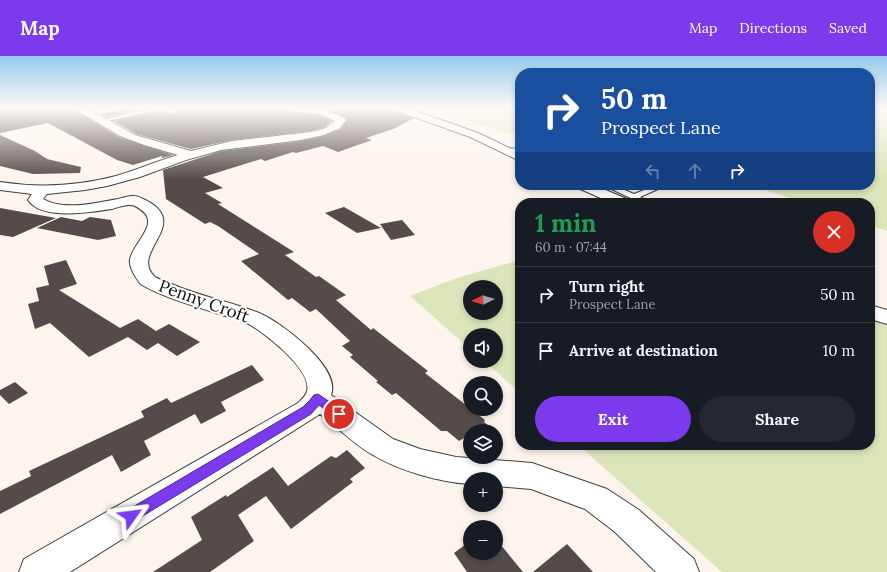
<!DOCTYPE html>
<html lang="en">
<head>
<meta charset="utf-8">
<style>
  body { margin:0; font-family:Lora,serif; background:#242831; color:#f1f3f6; height:100vh; display:flex; flex-direction:column; font-size:15px; white-space:nowrap }
  * { box-sizing:border-box; margin:0 }
  p { font-size:13px; color:#9ea1a6 }
  .icon { flex:none; width:22px; height:22px; fill:none; stroke:currentColor; stroke-width:2; stroke-linecap:round; stroke-linejoin:round }
  .map { position:relative; flex:1; overflow:hidden }
  .details { position:absolute; left:515px; top:142px; width:360px; height:252px; display:flex; flex-direction:column; background:#171b24; border-radius:16px; box-shadow:0 2px 6px #0003 }
  .details>* { flex:none }
  .guide { position:absolute; left:515px; top:12px; width:360px; height:122px; border-radius:16px; box-shadow:0 2px 6px #0003; background:#1a4fa0; color:#fff; overflow:hidden }
  .needle { width:26px; rotate:265deg }
  .fabs { position:absolute; left:463px; top:224px; display:grid; gap:8px }
  .fabs a { display:grid; place-items:center; width:40px; height:40px; border-radius:50%; background:#171b24; box-shadow:0 2px 6px #0003; font-size:20px }
  .pin { position:absolute; display:grid; place-items:center; width:34px; height:34px; color:#fff; margin:-17px; border:2px solid #fff; border-radius:50%; box-shadow:0 1px 4px #0007 }
  .me { position:absolute; width:44px; margin:-22px; rotate:59deg; stroke-linejoin:round; filter:drop-shadow(0 0 3px #0008) }
  .turn { display:flex; align-items:center; gap:14px; height:84px; padding:0 20px; font-size:18px }
  .turn .icon { width:52px; height:52px; stroke-width:2.5 }
  .turn b { display:block; font-size:28px; line-height:34px }
  .lanes { display:flex; align-items:center; height:38px; padding:0 20px; background:#0003; justify-content:center; gap:20px; direction:ltr }
  .lanes .off { opacity:.35 }
  .round { display:grid; place-items:center; flex:none; width:42px; height:42px; border-radius:21px; background:#242831 }
  .overview { display:flex; align-items:center; justify-content:space-between; height:68px; padding:0 20px }
  h1 { font-size:24px; font-weight:800; line-height:30px; color:#1e9e55 }
  .action { display:flex; gap:8px; margin-top:auto; padding:8px 20px }
  .action a { flex:1; height:46px; border-radius:24px; background:#7c3aed; color:#fff; font-size:16px; font-weight:800; line-height:46px; text-align:center }
  .action a+a { background:#242831; color:#f1f3f6 }
  ul { padding:0; list-style:none }
  li { display:flex; align-items:center; gap:12px; height:56px; padding:0 20px; border-top:1px solid #363941 }
  li div { flex:1 }
  li b { display:block; font-size:15px }
  li em { font-style:normal }
  header { display:flex; align-items:center; gap:24px; box-sizing:border-box; height:56px; padding:0 20px; background:#7c3aed; color:#fff }
  header strong { font-size:19px }
  nav { display:flex; gap:22px; margin-inline-start:auto; font-size:14px }
  .map>svg:first-child { display:block }
  .green { fill:#dce5ba; fill-rule:evenodd }
  .building { fill:#544b4a }
  .lines { fill:none; stroke-linecap:round; stroke-linejoin:round }
  .lane-casing { stroke:#3f3f3f; stroke-width:2 }
  .street-casing { stroke:#3f3f3f; stroke-width:2 }
  .lane { fill:#fff; fill-rule:evenodd }
  .street { fill:#fff; fill-rule:evenodd }
  .route { fill:#7c3aed; stroke:#51269a }
  .labels { text-anchor:middle; dominant-baseline:central; stroke-width:4; stroke-linejoin:round; paint-order:stroke }
  .near-street-label { font-size:17px; fill:#0c0c0c; stroke:#fff }
</style>
</head>
<body>
<header>
<strong>Map</strong>
<nav><a>Map</a><a>Directions</a><a>Saved</a></nav>
</header>
<div class="map">
<svg width="887" height="516" viewBox="0 0 887 516">
  <rect width="100%" height="100%" fill="#fdf5ed"/>
  <g class="green">
    <path d="M 429,52 L 520,52 L 520,76 L 508,78 Z"/>
    <path d="M 870,52 L 887,52 L 887,175 L 870,169 L 870,147 L 804,147 L 750,129 L 870,129 Z"/>
    <path d="M 520,204 L 520,337 L 484,305 L 496,305 L 496,279 L 470,279 L 470,293 L 410,240 L 457,222 ZM 470,231 L 496,231 L 496,257 L 470,257 Z"/>
    <path d="M 870,259 L 887,266 L 887,516 L 722,516 L 578,389 L 870,389 Z"/>
  </g>
  <g class="building">
    <path d="M 0,52 L 72,52 L 119,81 L 173,99 L 162,102 L 162,100 L 133,109 L 117,104 L 48,67 L 0,77 Z"/>
    <path d="M 129,52 L 146,52 L 106,61 L 101,58 Z"/>
    <path d="M 175,52 L 284,52 L 289,56 L 319,59 L 332,65 L 325,71 L 311,75 L 232,84 L 191,93 L 136,78 L 114,65 L 161,54 L 174,58 Z"/>
    <path d="M 325,52 L 393,52 L 394,55 L 414,62 L 393,73 L 366,82 L 372,84 L 338,96 L 323,90 L 296,97 L 293,96 L 265,105 L 261,103 L 203,121 L 223,132 L 205,137 L 222,147 L 218,148 L 294,196 L 285,199 L 316,221 L 319,220 L 346,239 L 336,244 L 371,274 L 373,272 L 428,315 L 425,317 L 485,364 L 484,366 L 495,375 L 470,375 L 470,387 L 464,382 L 459,385 L 447,375 L 441,375 L 396,337 L 392,339 L 376,326 L 378,325 L 350,301 L 353,299 L 342,290 L 350,285 L 316,253 L 310,256 L 292,242 L 288,244 L 241,205 L 259,198 L 218,170 L 210,166 L 205,168 L 166,143 L 163,114 L 221,95 L 301,85 L 324,80 L 341,73 L 347,63 Z"/>
    <path d="M 0,79 L 35,95 L 47,103 L 81,111 L 80,117 L 33,118 L 0,110 Z"/>
    <path d="M 344,151 L 381,172 L 357,177 L 325,157 Z"/>
    <path d="M 0,152 L 56,162 L 13,181 L 0,179 Z"/>
    <path d="M 61,161 L 82,165 L 90,161 L 111,164 L 116,180 L 98,184 L 37,172 Z"/>
    <path d="M 402,164 L 415,179 L 391,184 L 380,168 Z"/>
    <path d="M 66,204 L 77,228 L 59,234 L 120,272 L 138,263 L 156,275 L 169,268 L 200,286 L 177,300 L 158,287 L 147,294 L 128,281 L 89,301 L 50,267 L 35,273 L 28,248 L 39,245 L 36,232 L 49,229 L 44,210 Z"/>
    <path d="M 252,309 L 264,324 L 221,346 L 226,355 L 201,368 L 195,358 L 144,385 L 151,399 L 121,416 L 112,399 L 0,458 L 0,435 L 31,420 L 29,415 L 144,361 L 141,355 L 167,342 L 171,347 Z"/>
    <path d="M 15,326 L 28,337 L 9,348 L 0,339 L 0,334 Z"/>
    <path d="M 347,394 L 365,412 L 350,423 L 353,426 L 291,473 L 266,440 L 238,459 L 254,485 L 210,516 L 153,516 L 202,484 L 191,461 L 226,439 L 227,441 L 273,411 L 288,430 L 331,400 L 336,402 Z"/>
    <path d="M 496,483 L 523,516 L 467,516 L 454,497 L 470,485 L 470,497 L 496,497 Z"/>
    <path d="M 567,488 L 593,516 L 533,516 Z"/>
  </g>
  <g class="lines">
    <defs>
      <g id="lane">
        <path d="M 155,52 L 160,53 L 104,66 L 101,64 Z"/>
        <path d="M 520,92 L 520,96 L 508,97 L 505,95 L 508,93 Z"/>
        <path d="M 603,129 L 613,129 L 634,138 L 657,129 L 667,129 L 640,141 L 651,147 L 641,147 Z"/>
      </g>
      <g id="street">
        <path d="M 73,52 L 87,52 L 135,79 L 191,95 L 232,85 L 311,76 L 326,72 L 335,65 L 319,58 L 289,55 L 285,52 L 321,52 L 344,62 L 346,64 L 340,72 L 324,79 L 301,84 L 221,94 L 186,104 L 140,121 L 107,130 L 85,134 L 47,138 L 43,143 C 64,155 96,147 118,143 C 126,141 134,138 141,142 C 196,166 129,195 154,220 C 157,223 163,224 167,226 C 197,240 229,245 259,257 C 281,266 342,312 331,339 L 393,383 L 420,393 L 456,401 L 532,407 L 607,433 L 639,454 L 694,503 L 699,516 L 656,516 L 615,476 L 585,453 L 531,433 L 496,430 L 496,423 L 470,423 L 470,428 C 439,426 400,415 373,399 C 356,390 336,370 320,358 L 70,516 L 19,516 L 24,503 L 298,347 C 301,344 306,340 307,335 C 313,314 262,274 245,266 C 238,263 229,261 222,259 C 195,250 167,243 142,229 C 139,227 137,223 135,220 C 132,215 129,208 130,203 C 135,183 165,165 135,150 C 129,147 118,151 112,153 C 91,156 42,165 28,144 L 32,138 L 0,134 L 0,126 C 39,132 78,130 116,120 C 137,114 157,105 178,99 L 144,89 L 120,80 Z"/>
        <path d="M 394,52 L 407,52 L 478,77 L 520,97 L 520,105 L 470,81 L 395,54 Z"/>
        <path d="M 576,129 L 594,129 L 629,144 L 631,147 L 612,147 L 578,132 Z"/>
        <path d="M 870,249 L 887,254 L 887,268 L 870,263 Z"/>
      </g>
    </defs>
    <use href="#lane" class="lane-casing"/>
    <use href="#street" class="street-casing"/>
    <use href="#lane" class="lane"/>
    <use href="#street" class="street"/>
  </g>
  <linearGradient id="sky" x2="0" y2="1"><stop stop-color="#94caeb"/><stop offset="0.42" stop-color="#fefaf7"/><stop offset="1" stop-color="#fefaf7" stop-opacity="0"/></linearGradient>
  <rect width="887" height="124" fill="url(#sky)"/>
  <path class="route" d="M 318,338 L 343,355 L 345,358 L 343,361 C 334,364 326,354 319,349 L 311,358 L 136,464 L 131,466 L 126,464 L 124,460 L 126,455 L 303,351 L 309,345 L 314,339 Z"/>
  <g class="labels">
    <g class="near-street-label">
      <text transform="translate(204 245) rotate(20)">Penny Croft</text>
    </g>
  </g>
</svg>
<div class="fabs">
<a><svg class="needle" viewBox="-14 -14 28 28"><path d="M0-13l5 13h-10z" fill="#e53935"/><path d="M0 13l5-13h-10z" fill="#9ea1a6"/></svg></a>
<a><svg class="icon" aria-label="sound" viewBox="0 0 24 24"><path d="M4 9h4l5-4v14l-5-4H4zM17 9q2 3 0 6"/></svg></a>
<a><svg class="icon" aria-label="search" viewBox="0 0 24 24"><circle cx="10" cy="10" r="6"/><path d="M15 15l6 6"/></svg></a>
<a><svg class="icon" aria-label="layers" viewBox="0 0 24 24"><path d="M12 4l9 5-9 5-9-5zM3 14l9 5 9-5"/></svg></a>
<a>+</a>
<a>−</a>
</div>
<div class="pin" style="left:339px;top:358px;background:#d93025"><svg class="icon" aria-label="arrive" viewBox="0 0 24 24"><path d="M6 21V4h12l-3 4 3 4H6"/></svg></div>
<svg class="me" style="left:131px;top:460px" viewBox="-20 -20 40 40"><path d="M0-17L14 15 0 8-14 15z" fill="#7c3aed" stroke="#fff" stroke-width="4"/></svg>
<div class="guide">
<div class="turn"><svg class="icon" aria-label="right" viewBox="0 0 24 24"><path d="M7 20v-9h11M14 6l5 5-5 5"/></svg><div><b>50 m</b>Prospect Lane</div></div>
<div class="lanes"><svg class="icon off" aria-label="left" viewBox="0 0 24 24"><path d="M17 20v-9H6M10 6l-5 5 5 5"/></svg><svg class="icon off" aria-label="ahead" viewBox="0 0 24 24"><path d="M12 20V5M6 11l6-6 6 6"/></svg><svg class="icon" aria-label="right" viewBox="0 0 24 24"><path d="M7 20v-9h11M14 6l5 5-5 5"/></svg></div>
</div>
<section class="details">
<div class="overview"><div><h1>1 min</h1><p>60 m · 07:44</p></div><a class="round" style="background:#d93025;color:#fff"><svg class="icon" aria-label="close" viewBox="0 0 24 24"><path d="M6 6l12 12M18 6L6 18"/></svg></a></div>
<ul>
<li><svg class="icon" aria-label="right" viewBox="0 0 24 24"><path d="M7 20v-9h11M14 6l5 5-5 5"/></svg><div><b>Turn right</b><p>Prospect Lane</p></div><em>50 m</em></li>
<li><svg class="icon" aria-label="arrive" viewBox="0 0 24 24"><path d="M6 21V4h12l-3 4 3 4H6"/></svg><div><b>Arrive at destination</b></div><em>10 m</em></li>
</ul>
<div class="action"><a>Exit</a><a>Share</a></div>
</section>
</div>
</body>
</html>
